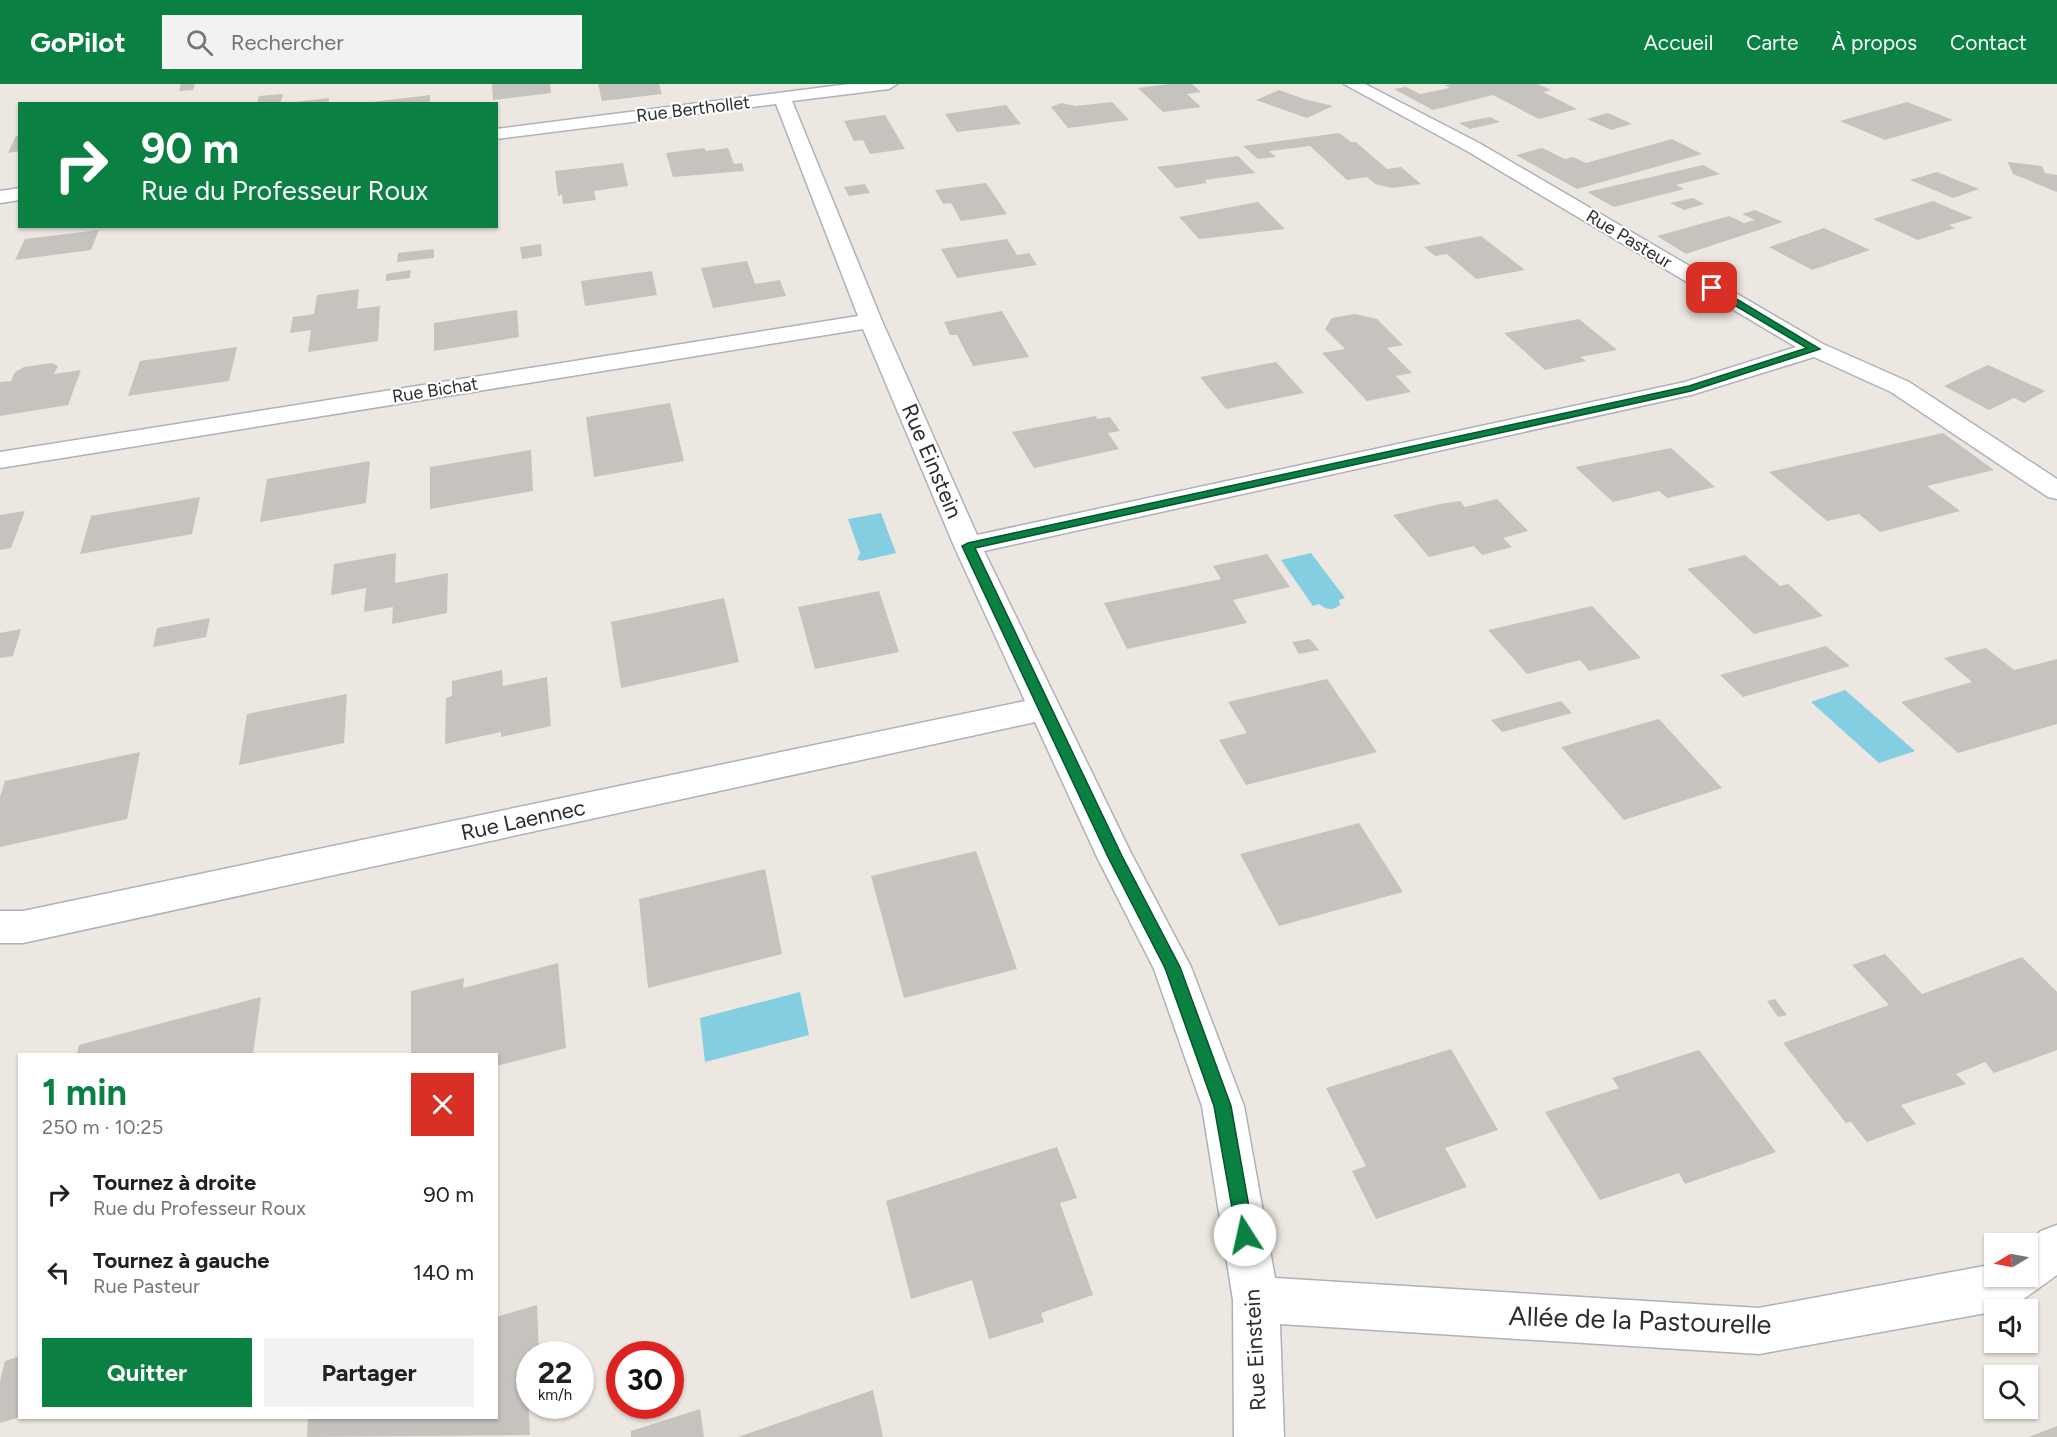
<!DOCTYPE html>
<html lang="fr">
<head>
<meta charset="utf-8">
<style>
  body { margin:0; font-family:Figtree,sans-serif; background:#f2f2f2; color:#202124; height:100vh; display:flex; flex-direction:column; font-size:22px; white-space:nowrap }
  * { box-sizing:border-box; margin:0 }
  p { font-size:20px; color:#757577 }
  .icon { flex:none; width:33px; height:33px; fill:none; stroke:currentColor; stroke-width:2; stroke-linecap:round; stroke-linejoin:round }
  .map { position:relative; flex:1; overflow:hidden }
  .side { position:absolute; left:18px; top:969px; width:480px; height:366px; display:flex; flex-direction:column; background:#fff; border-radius:0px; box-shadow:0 2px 4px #0004 }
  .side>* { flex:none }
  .top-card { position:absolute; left:18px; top:18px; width:480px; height:126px; border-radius:0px; box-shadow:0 2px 4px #0004; background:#0b8043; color:#fff; overflow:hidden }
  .needle { width:39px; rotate:260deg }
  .buttons { position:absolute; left:1984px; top:1149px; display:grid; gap:12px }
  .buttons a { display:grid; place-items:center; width:54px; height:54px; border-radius:0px; background:#fff; box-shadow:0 2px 4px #0004; font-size:30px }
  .speed { position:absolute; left:516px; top:1257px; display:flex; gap:12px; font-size:30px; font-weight:700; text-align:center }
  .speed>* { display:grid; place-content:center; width:78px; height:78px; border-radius:50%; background:#fff; box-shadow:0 2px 4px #0004; line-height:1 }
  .speed small { font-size:15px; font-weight:400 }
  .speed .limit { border:9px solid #d22; background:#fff; color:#111 }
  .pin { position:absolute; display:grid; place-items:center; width:51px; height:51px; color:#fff; margin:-26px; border-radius:12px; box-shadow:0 3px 9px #0006 }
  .me { position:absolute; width:66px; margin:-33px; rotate:350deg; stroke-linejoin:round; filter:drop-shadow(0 0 4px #0008) }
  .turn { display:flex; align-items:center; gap:21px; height:126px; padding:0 24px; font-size:27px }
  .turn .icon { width:78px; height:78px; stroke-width:2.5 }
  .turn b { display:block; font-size:42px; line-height:51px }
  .round { display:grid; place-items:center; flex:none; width:63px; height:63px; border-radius:0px; background:#f2f2f2 }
  .summary { display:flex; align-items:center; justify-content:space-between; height:102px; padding:0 24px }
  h1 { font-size:36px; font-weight:700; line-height:45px; color:#0b8043 }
  .cta { display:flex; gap:12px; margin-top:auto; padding:12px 24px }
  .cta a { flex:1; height:69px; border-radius:0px; background:#0b8043; color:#fff; font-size:24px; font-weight:700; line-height:69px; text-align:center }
  .cta a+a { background:#f2f2f2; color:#202124 }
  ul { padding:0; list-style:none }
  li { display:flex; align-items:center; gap:18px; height:78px; padding:0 24px }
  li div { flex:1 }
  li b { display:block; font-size:22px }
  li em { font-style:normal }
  header { display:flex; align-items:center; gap:36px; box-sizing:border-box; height:84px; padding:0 30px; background:#0b8043; color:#fff }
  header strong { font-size:28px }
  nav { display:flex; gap:33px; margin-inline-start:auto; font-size:21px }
  .search { width:420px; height:54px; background:#f2f2f2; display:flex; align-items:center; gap:15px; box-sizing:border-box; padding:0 21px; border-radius:0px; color:#757577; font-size:22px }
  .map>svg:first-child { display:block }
  .water { fill:#83cfe1 }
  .building { fill:#c6c2bd }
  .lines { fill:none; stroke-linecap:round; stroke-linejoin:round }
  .street-casing { stroke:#aeb1b8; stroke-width:3 }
  .street { fill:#fff; fill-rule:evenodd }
  .route { fill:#0b8043; stroke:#07532c; stroke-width:1.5 }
  .labels { text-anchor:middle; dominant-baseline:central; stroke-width:4.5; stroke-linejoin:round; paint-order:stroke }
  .far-street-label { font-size:18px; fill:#2d2d2d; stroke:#fff }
  .street-label { font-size:22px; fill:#2d2d2d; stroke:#fff }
  .near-street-label { font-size:27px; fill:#2d2d2d; stroke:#fff }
</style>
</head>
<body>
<header>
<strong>GoPilot</strong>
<div class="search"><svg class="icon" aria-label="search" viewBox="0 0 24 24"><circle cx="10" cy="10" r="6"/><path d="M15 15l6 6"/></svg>Rechercher</div>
<nav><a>Accueil</a><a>Carte</a><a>À propos</a><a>Contact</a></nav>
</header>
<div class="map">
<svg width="2057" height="1353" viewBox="0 0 2057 1353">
  <rect width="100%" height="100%" fill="#ede7e2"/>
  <g class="water">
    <path d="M 881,429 L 896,469 L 861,477 L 857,475 L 860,469 L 848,435 Z"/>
    <path d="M 1311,469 L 1345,514 L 1339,516 L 1340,521 C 1332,527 1327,526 1319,520 L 1313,522 L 1281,476 Z"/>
    <path d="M 1845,606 L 1915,667 L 1879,679 L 1811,618 Z"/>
    <path d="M 800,908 L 809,951 L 705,978 L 700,934 Z"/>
  </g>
  <g class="building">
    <path d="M 181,0 L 195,0 L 193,6 L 179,7 Z"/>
    <path d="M 492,0 L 550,0 L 551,9 L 493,16 Z"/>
    <path d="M 598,0 L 659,0 L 662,10 L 602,17 Z"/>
    <path d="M 1169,0 L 1192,0 L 1201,8 L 1187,10 L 1201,23 L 1163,28 L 1138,4 Z"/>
    <path d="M 1451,0 L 1538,0 L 1551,6 L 1543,8 L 1577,25 L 1539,35 L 1493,11 L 1433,26 L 1394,5 L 1406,3 L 1420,10 L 1450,4 L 1445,1 Z"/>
    <path d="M 1279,6 L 1304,15 L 1333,22 L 1307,34 L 1256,16 Z"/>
    <path d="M 283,10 L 280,20 L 257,20 L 259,12 Z"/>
    <path d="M 430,11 L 430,20 L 372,20 L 372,18 Z"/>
    <path d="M 329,14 L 328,20 L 294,20 L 294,18 Z"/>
    <path d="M 1112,18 L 1129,36 L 1068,44 L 1051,23 L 1061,19 L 1076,22 Z"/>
    <path d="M 1907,18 L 1953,36 L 1885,56 L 1840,37 Z"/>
    <path d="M 1006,21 L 1021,40 L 957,48 L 945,30 Z"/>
    <path d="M 1608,29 L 1632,40 L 1611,46 L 1587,35 Z"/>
    <path d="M 885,31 L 905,65 L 870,70 L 863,56 L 854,57 L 844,37 Z"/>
    <path d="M 1490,33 L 1500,38 L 1470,45 L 1459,39 Z"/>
    <path d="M 1339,49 L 1351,58 L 1356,58 L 1387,85 L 1401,83 L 1421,100 L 1393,104 L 1375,100 L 1367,93 L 1347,96 L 1310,62 L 1269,67 L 1276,73 L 1258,75 L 1243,62 Z"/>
    <path d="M 16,52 L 20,52 L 20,67 L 8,69 Z"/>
    <path d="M 1672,55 L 1702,70 L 1577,105 L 1516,71 L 1542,64 L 1565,75 L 1573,73 L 1586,79 Z"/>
    <path d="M 704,64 L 706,67 L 728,64 L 734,80 L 742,79 L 744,87 L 673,93 L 666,69 Z"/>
    <path d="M 1238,72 L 1255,89 L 1205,96 L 1207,99 L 1176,104 L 1157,83 Z"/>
    <path d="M 2008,78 L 2042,82 L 2045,89 L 2057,91 L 2057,108 L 2013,90 Z"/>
    <path d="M 623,79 L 628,102 L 594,107 L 596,116 L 563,120 L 562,111 L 558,112 L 555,87 Z"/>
    <path d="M 1703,81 L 1720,90 L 1676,101 L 1684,105 L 1614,123 L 1587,108 Z"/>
    <path d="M 1937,88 L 1979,105 L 1953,114 L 1910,96 Z"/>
    <path d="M 986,99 L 1007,130 L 961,137 L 951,119 L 943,120 L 935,106 Z"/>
    <path d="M 865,100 L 870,109 L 849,112 L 844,103 Z"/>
    <path d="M 1693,114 L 1704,120 L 1684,126 L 1670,119 Z"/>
    <path d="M 1933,117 L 1973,134 L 1949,141 L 1955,144 L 1918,156 L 1873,135 Z"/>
    <path d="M 1258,118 L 1285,145 L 1199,155 L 1179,133 Z"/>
    <path d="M 1755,126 L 1783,138 L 1686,170 L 1657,152 L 1729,132 L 1744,139 L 1755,136 L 1742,130 Z"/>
    <path d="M 1824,144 L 1870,166 L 1812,186 L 1769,163 Z"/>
    <path d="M 99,146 L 91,166 L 15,176 L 25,155 Z"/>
    <path d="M 1481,152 L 1525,186 L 1476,195 L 1447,170 L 1435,172 L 1424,163 Z"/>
    <path d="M 1007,155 L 1017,171 L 1029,169 L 1037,181 L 957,194 L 941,165 Z"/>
    <path d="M 541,160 L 542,172 L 522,175 L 520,163 Z"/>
    <path d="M 434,165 L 434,174 L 397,178 L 398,169 Z"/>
    <path d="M 747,177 L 755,200 L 780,196 L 786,212 L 713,224 L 701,184 Z"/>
    <path d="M 411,186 L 410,194 L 386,197 L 386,190 Z"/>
    <path d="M 652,187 L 657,211 L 585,222 L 581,197 Z"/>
    <path d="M 359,205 L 357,225 L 380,222 L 378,257 L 308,268 L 311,246 L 290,249 L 293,233 L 314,230 L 317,211 Z"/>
    <path d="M 517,226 L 519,253 L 434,267 L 434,239 Z"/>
    <path d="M 1002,227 L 1029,273 L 973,282 L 957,251 L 950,251 L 944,238 Z"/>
    <path d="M 1355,230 L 1377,235 L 1403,261 L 1387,264 L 1412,289 L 1396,292 L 1411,308 L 1367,317 L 1322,269 L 1345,265 L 1325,245 L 1332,234 Z"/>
    <path d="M 1579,235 L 1617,266 L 1580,273 L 1586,277 L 1545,286 L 1504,249 Z"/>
    <path d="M 237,263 L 229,297 L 128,312 L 140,277 Z"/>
    <path d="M 1276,278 L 1304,309 L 1226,325 L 1200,293 Z"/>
    <path d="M 52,279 L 58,282 L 54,290 L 81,286 L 68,321 L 0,332 L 0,298 L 11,297 L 15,288 L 24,283 Z"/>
    <path d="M 1988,281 L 2045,307 L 2024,319 L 2014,314 L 1989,326 L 1944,302 Z"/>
    <path d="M 670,319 L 684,377 L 594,393 L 586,333 Z"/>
    <path d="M 1096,332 L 1097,335 L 1110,333 L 1120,347 L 1108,349 L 1119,365 L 1034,384 L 1012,348 Z"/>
    <path d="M 1943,349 L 1994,386 L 1927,402 L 1960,427 L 1880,448 L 1859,430 L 1827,437 L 1769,388 Z"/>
    <path d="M 1671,364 L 1715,403 L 1667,414 L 1659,407 L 1613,418 L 1575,383 Z"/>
    <path d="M 531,366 L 533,407 L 430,425 L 430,383 Z"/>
    <path d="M 370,377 L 366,419 L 260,438 L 267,395 Z"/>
    <path d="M 200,413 L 192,450 L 80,470 L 91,432 Z"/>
    <path d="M 1497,415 L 1528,447 L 1503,454 L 1512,463 L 1482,471 L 1474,462 L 1429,473 L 1393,431 L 1440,420 L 1460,417 L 1465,423 Z"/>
    <path d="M 25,427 L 11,464 L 0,466 L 0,431 Z"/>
    <path d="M 396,469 L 395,499 L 448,489 L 447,529 L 392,540 L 393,523 L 364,528 L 366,504 L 331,511 L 334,480 Z"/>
    <path d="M 1267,470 L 1290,503 L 1233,516 L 1247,539 L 1127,565 L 1104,519 L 1221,495 L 1213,482 Z"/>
    <path d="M 1745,471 L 1780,502 L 1788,500 L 1823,532 L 1754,550 L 1687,485 Z"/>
    <path d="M 879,507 L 899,568 L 815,585 L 798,523 Z"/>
    <path d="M 724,514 L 739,578 L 621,604 L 611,538 Z"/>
    <path d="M 1592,522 L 1641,574 L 1589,587 L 1580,576 L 1527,590 L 1488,546 Z"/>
    <path d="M 210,534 L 206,553 L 153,563 L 157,544 Z"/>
    <path d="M 21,545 L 13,572 L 0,574 L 0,549 Z"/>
    <path d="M 1310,555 L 1319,566 L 1299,570 L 1292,558 Z"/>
    <path d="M 1826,562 L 1850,582 L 1743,613 L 1720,591 Z"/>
    <path d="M 1986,564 L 2014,586 L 2057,575 L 2057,640 L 1958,669 L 1901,618 L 1972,598 L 1944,574 Z"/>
    <path d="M 502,586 L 503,602 L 547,593 L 551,642 L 501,653 L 501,648 L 445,660 L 446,614 L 452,612 L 452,597 Z"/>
    <path d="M 1327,595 L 1377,668 L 1246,701 L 1219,656 L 1247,649 L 1228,618 Z"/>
    <path d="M 347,610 L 344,659 L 239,681 L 247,630 Z"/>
    <path d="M 1561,617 L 1572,629 L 1502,648 L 1491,636 Z"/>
    <path d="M 1659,635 L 1722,704 L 1624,736 L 1561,663 Z"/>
    <path d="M 140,668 L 127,735 L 0,763 L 0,713 L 5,697 Z"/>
    <path d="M 1359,739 L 1403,808 L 1279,842 L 1240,770 Z"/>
    <path d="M 976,767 L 1017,885 L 904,914 L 871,792 Z"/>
    <path d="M 765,785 L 782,870 L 648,904 L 639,815 Z"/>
    <path d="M 1885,870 L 1922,910 L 2022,873 L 2057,908 L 2057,966 L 1994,989 L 1985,978 L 1956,990 L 1966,1000 L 1901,1021 L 1916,1040 L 1867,1058 L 1851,1038 L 1846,1039 L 1783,959 L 1889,921 L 1852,881 Z"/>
    <path d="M 558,879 L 566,964 L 496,982 L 496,970 L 411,970 L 411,907 L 464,894 L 463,904 Z"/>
    <path d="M 261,913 L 253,970 L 77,970 L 79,961 Z"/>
    <path d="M 1775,915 L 1787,931 L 1778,933 L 1767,917 Z"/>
    <path d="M 1451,965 L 1498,1046 L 1445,1064 L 1467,1103 L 1376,1135 L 1352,1087 L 1366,1082 L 1326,1004 Z"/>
    <path d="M 1699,966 L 1776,1068 L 1685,1100 L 1679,1089 L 1600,1116 L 1545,1028 L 1619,1004 L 1612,994 Z"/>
    <path d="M 1057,1063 L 1077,1114 L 1060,1119 L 1093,1211 L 1041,1229 L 1044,1238 L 989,1255 L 972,1196 L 911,1215 L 886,1117 Z"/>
    <path d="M 537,1221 L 539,1270 L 530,1270 L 530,1292 L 527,1293 L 530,1351 L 307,1353 L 308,1334 L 496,1334 L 496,1233 Z"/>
    <path d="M 20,1272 L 20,1333 L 0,1339 L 0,1297 L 5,1277 Z"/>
    <path d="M 873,1306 L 883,1353 L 738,1353 Z"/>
    <path d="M 700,1325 L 704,1353 L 631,1353 L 631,1347 Z"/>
    <path d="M 2057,1342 L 2057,1353 L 2029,1353 Z"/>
  </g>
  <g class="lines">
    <defs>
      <g id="street">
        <path d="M 849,0 L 897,0 L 889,5 L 792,17 L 882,237 L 977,451 L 1685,298 L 1796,263 L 1467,67 L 1344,0 L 1365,0 L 1479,59 L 1823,260 L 1909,298 L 2057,395 L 2057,415 L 2048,413 L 1891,308 L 1814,273 L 1691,311 L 984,467 L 1131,769 L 1191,883 L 1244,1022 L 1275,1194 L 1759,1224 L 1995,1180 L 1995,1192 L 2028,1192 L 2028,1160 L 2025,1160 L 2041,1147 L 2057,1141 L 2057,1191 L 2018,1219 L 2003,1226 L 1759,1270 L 1280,1240 L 1284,1353 L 1234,1353 L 1233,1216 L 1202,1022 L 1154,885 L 1097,773 L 1035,638 L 23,859 L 0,859 L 0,827 L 23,827 L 1025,617 L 954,462 L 863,245 L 0,384 L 0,368 L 858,232 L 776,20 L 496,55 L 496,45 Z"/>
        <path d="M 20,104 L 20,116 L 0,119 L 0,107 Z"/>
      </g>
    </defs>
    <use href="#street" class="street-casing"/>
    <use href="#street" class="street"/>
  </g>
  <path class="route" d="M 1709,202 L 1715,202 L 1820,265 L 1691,307 L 975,464 L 1122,772 L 1180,883 L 1231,1022 L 1254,1151 L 1251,1158 L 1245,1160 L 1238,1158 L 1214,1022 L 1165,884 L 1108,773 L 962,462 L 968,459 L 1689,302 L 1807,264 L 1709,206 Z"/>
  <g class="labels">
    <g class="far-street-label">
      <text transform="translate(693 25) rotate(-7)">Rue Berthollet</text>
      <text transform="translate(1629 155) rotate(31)">Rue Pasteur</text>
      <text transform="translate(435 306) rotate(-9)">Rue Bichat</text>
    </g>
    <g class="street-label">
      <text transform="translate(932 377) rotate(67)">Rue Einstein</text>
      <text transform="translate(523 736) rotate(-12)">Rue Laennec</text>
      <text transform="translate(1255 1266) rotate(-93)">Rue Einstein</text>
    </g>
    <g class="near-street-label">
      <text transform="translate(1640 1236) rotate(2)">Allée de la Pastourelle</text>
    </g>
  </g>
</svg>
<div class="buttons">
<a><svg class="needle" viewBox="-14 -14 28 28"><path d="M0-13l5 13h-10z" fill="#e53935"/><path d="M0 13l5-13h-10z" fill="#757577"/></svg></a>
<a><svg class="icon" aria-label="sound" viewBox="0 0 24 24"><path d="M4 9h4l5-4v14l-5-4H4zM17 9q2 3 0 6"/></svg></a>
<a><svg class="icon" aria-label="search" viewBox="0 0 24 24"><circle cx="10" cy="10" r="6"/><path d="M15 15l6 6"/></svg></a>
</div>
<div class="speed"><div>22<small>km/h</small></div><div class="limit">30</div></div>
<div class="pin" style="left:1712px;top:204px;background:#d93025"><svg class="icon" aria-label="arrive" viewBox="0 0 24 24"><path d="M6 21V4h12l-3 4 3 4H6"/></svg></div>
<svg class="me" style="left:1245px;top:1151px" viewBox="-20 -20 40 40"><circle r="19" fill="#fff"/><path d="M0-13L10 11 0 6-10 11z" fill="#0b8043"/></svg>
<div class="top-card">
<div class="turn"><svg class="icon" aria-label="right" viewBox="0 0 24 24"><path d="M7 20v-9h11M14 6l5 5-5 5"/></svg><div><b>90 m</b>Rue du Professeur Roux</div></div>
</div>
<section class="side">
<div class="summary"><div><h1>1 min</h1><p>250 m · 10:25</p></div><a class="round" style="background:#d93025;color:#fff"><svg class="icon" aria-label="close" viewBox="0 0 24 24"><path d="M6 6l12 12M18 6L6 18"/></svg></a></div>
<ul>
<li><svg class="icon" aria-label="right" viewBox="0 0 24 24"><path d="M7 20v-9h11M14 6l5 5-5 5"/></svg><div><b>Tournez à droite</b><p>Rue du Professeur Roux</p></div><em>90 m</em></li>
<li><svg class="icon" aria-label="left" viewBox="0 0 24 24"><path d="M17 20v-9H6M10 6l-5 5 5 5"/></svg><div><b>Tournez à gauche</b><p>Rue Pasteur</p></div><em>140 m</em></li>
</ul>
<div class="cta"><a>Quitter</a><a>Partager</a></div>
</section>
</div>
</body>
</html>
